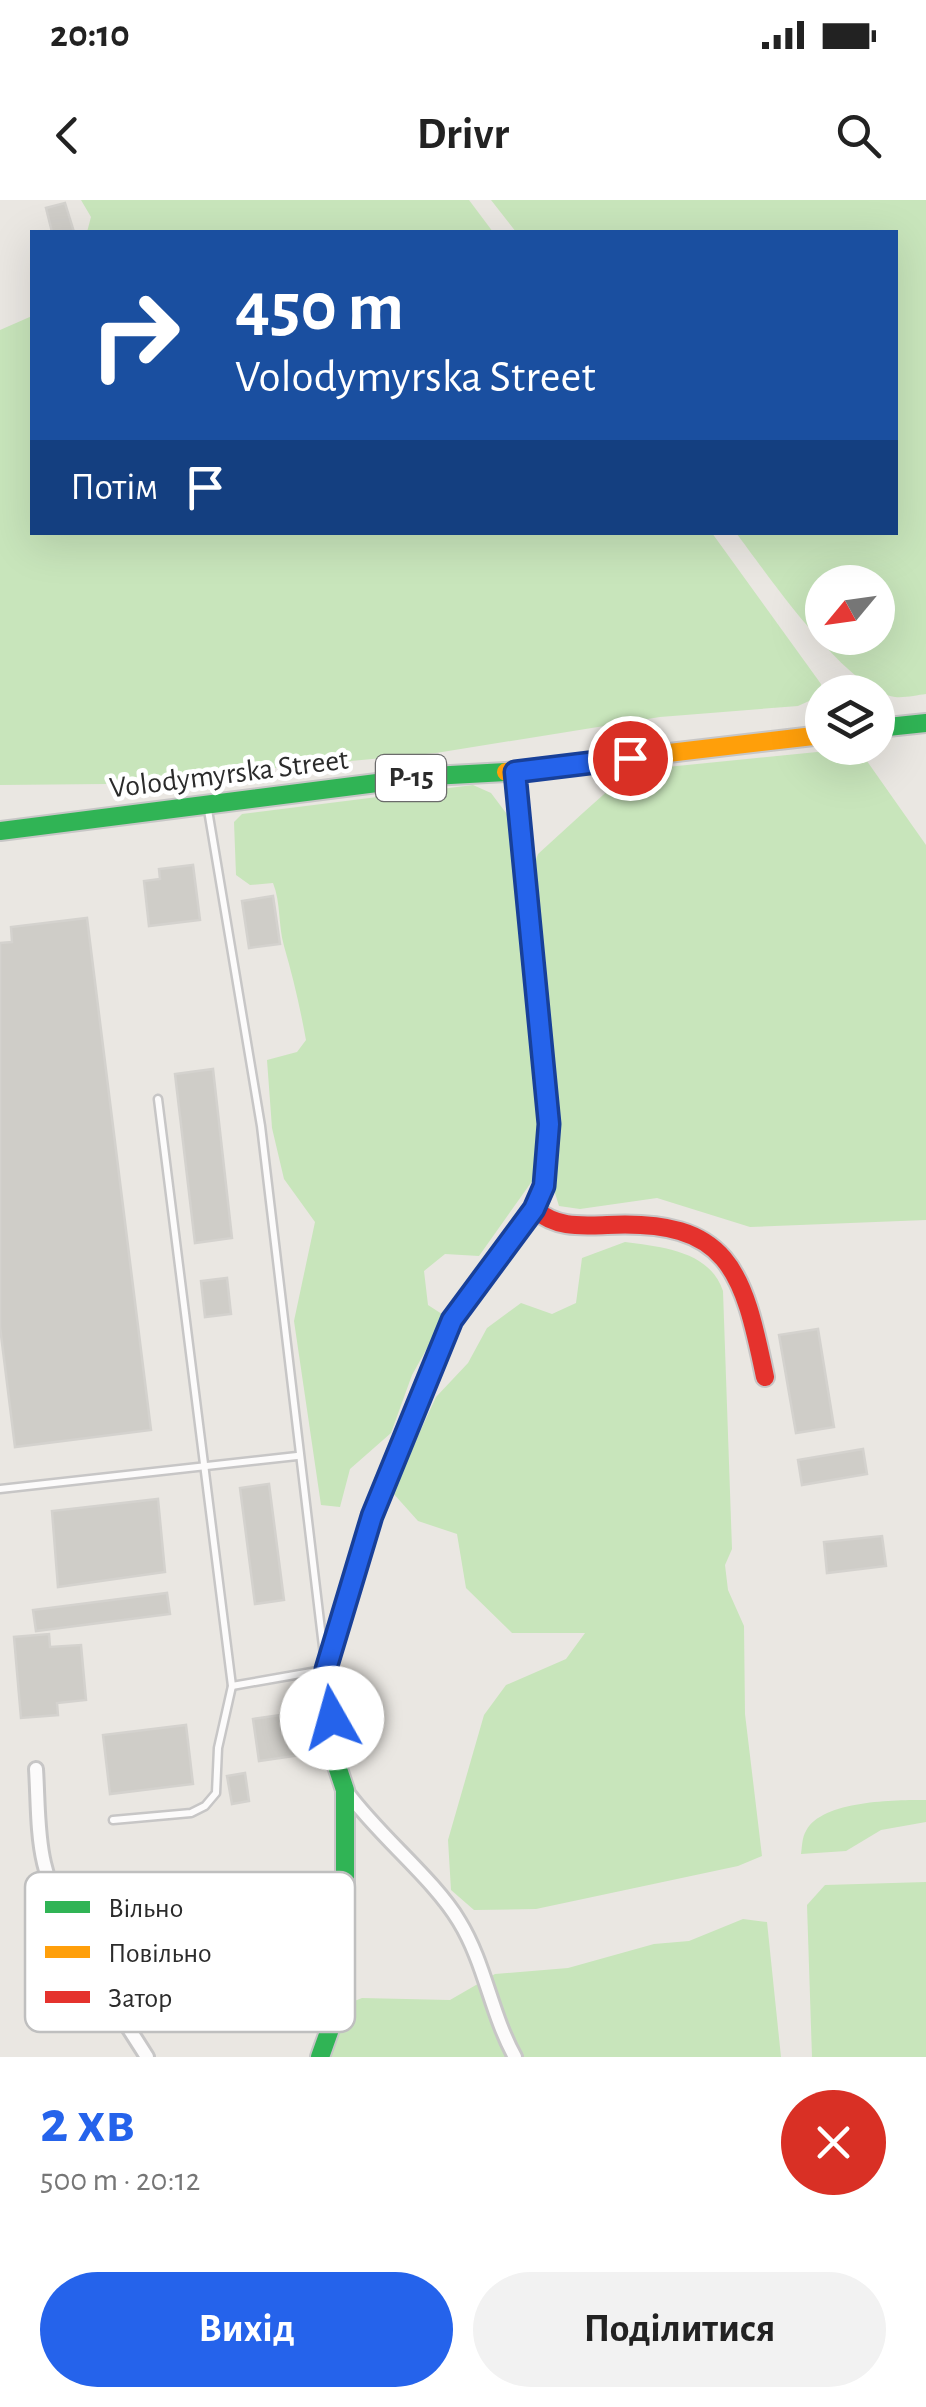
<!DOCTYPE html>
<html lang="uk">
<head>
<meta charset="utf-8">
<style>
  body { margin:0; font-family:"Alegreya Sans",sans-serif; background:#f2f2f2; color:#222; height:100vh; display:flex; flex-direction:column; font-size:38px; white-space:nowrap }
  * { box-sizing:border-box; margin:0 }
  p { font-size:32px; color:#767676 }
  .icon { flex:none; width:55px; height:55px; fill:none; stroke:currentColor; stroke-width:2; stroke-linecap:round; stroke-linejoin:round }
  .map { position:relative; height:1857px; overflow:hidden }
  .details { display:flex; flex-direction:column; background:#fff; flex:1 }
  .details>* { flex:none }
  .banner { position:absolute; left:30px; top:30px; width:868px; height:305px; border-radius:0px; box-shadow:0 10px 40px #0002; background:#1a4fa0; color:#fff; overflow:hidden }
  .needle { width:65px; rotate:241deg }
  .fabs { position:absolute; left:805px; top:365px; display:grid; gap:20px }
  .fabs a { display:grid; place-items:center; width:90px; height:90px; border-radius:50%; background:#fff; box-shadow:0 10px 40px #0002; font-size:50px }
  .pin { position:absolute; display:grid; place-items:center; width:85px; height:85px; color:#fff; margin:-42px; border:5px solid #fff; border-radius:50%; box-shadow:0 2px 10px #0007 }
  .me { position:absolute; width:110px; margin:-55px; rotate:353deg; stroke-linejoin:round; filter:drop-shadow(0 0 8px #0008) }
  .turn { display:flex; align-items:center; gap:35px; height:210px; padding:0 40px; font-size:45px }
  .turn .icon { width:130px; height:130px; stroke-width:2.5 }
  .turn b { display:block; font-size:70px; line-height:85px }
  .then { display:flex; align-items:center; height:95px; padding:0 40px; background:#0003; gap:20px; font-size:38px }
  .round { display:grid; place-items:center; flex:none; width:105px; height:105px; border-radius:52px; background:#f2f2f2 }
  .summary { display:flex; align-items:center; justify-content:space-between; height:170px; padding:0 40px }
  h1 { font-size:60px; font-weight:600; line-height:75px; color:#2563eb }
  .cta { display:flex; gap:20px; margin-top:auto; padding:20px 40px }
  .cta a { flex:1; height:115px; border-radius:60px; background:#2563eb; color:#fff; font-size:40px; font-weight:600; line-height:115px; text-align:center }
  .cta a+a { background:#f2f2f2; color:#222 }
  .status { display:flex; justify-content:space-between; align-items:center; height:70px; padding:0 50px; background:#fff; direction:ltr }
  .status svg { height:28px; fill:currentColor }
  header { display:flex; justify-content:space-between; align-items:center; height:130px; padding:0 40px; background:#fff; font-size:45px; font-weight:600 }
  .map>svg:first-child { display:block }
  .green { fill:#c8e5bb; fill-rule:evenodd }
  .building { fill:#cfcdc8; stroke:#d4d2ce; stroke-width:2.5 }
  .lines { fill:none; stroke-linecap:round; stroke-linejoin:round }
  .lane-casing { stroke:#c7c6c6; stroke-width:11 }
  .street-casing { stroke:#c7c6c6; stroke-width:18 }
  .fast-casing { stroke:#c7c6c6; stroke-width:22 }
  .slow-casing { stroke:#c7c6c6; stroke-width:22 }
  .jam-casing { stroke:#c7c6c6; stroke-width:22 }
  .lane { stroke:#fcfbfb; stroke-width:6 }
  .street { stroke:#fcfbfb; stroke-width:12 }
  .fast { stroke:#30b455; stroke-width:18 }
  .slow { stroke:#ff9f0a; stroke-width:18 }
  .jam { stroke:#e5322d; stroke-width:18 }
  .route-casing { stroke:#184099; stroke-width:25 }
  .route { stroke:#2563eb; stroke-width:18 }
  .labels { text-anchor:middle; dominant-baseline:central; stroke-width:9; stroke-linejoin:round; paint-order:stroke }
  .shield { fill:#fff; stroke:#6b6b6b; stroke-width:2.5 }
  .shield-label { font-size:28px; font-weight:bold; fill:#2b2b2b }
  .street-label { font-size:30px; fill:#2b2b2b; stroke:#fff }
  .key { fill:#fff; stroke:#bfbfbf; stroke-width:2.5 }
  .key-label { font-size:28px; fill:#2b2b2b }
</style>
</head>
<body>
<div class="status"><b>20:10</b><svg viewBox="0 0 49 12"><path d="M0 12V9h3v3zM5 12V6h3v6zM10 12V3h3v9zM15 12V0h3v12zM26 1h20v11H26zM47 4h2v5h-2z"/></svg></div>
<header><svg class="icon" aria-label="back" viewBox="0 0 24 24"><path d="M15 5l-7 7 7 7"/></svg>Drivr<svg class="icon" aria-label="search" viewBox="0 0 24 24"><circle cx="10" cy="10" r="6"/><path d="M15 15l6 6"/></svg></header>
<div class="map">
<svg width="926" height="1857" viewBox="0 0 926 1857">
  <rect width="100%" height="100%" fill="#eae7e2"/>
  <g class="green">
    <path d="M 81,0 L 469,0 L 493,32 L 87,32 L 91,17 Z"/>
    <path d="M 491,0 L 926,0 L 926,494 C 917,495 905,498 895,497 C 846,490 766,372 736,333 L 895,332 L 895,32 L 516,32 ZM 822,382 L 878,382 L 878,438 L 822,438 Z"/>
    <path d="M 32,116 L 32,332 L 712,333 L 821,484 L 820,496 L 798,506 L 660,517 L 436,553 L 106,584 L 0,585 L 0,130 Z"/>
    <path d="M 837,550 L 862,554 L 926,645 L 926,1020 L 750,1027 L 657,998 L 580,1009 L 559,1006 L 554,990 L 558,897 L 531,673 L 538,654 L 584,612 L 612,587 L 647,569 Z"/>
    <path d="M 473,585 L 491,593 L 512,621 L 541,933 L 540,970 L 479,1056 L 445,1054 L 424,1071 L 428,1105 L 445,1116 L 412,1175 L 391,1233 L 350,1269 L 340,1307 L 321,1305 L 294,1121 L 315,1022 L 284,979 L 272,928 L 267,860 L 297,852 L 306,840 C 300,807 293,777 284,746 C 278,725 281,703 273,683 L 250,685 L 236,675 L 234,622 L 242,614 Z"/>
    <path d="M 625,1042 C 662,1047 710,1051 723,1091 L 732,1349 L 725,1365 L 728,1390 L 744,1426 L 745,1514 L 762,1656 L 738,1666 L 536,1709 L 474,1710 L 451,1690 L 448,1640 L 484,1515 L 506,1485 L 566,1459 L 585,1433 L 512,1433 L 466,1388 L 457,1334 L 418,1321 L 392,1292 L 436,1197 L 468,1163 L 487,1128 L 521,1103 L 552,1114 L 576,1103 L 582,1058 Z"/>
    <path d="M 926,1600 L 926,1622 L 881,1630 L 846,1651 L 801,1654 C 802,1648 802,1637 806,1631 C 822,1600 896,1600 926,1600 Z"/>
    <path d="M 926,1682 L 926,1857 L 812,1857 L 807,1705 L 825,1685 Z"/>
    <path d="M 743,1719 L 767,1722 L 781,1857 L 324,1857 L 347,1804 L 362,1798 L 450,1800 L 495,1774 L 568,1768 L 654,1744 L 689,1741 Z"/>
  </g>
  <g class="building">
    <path d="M 65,3 L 74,32 L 52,32 L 46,8 Z"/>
    <path d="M 193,665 L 200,720 L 149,726 L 144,681 L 160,679 L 159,669 Z"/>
    <path d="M 273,696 L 280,744 L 249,748 L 242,701 Z"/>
    <path d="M 87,718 L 151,1230 L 15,1247 L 0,1127 L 0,743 L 12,742 L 11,727 Z"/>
    <path d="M 213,869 L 232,1038 L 195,1043 L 175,874 Z"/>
    <path d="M 227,1078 L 231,1114 L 205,1117 L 201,1081 Z"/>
    <path d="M 818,1129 L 834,1227 L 796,1233 L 779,1135 Z"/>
    <path d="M 863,1249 L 867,1274 L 802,1285 L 798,1260 Z"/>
    <path d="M 269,1284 L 284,1400 L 255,1404 L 240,1288 Z"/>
    <path d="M 158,1299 L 165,1372 L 58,1387 L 52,1311 Z"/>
    <path d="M 882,1336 L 886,1366 L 827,1373 L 824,1342 Z"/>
    <path d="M 167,1393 L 170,1414 L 36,1431 L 33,1410 Z"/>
    <path d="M 49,1434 L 50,1447 L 81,1445 L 86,1500 L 57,1503 L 58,1515 L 21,1518 L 14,1437 Z"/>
    <path d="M 295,1513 L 301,1555 L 259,1561 L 253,1519 Z"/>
    <path d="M 186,1525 L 193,1584 L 110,1594 L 103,1535 Z"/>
    <path d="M 245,1573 L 249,1601 L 232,1604 L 227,1576 Z"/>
  </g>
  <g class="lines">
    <defs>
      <g id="lane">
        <path d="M 208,610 L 261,926 L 324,1455"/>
        <path d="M 0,1289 L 297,1256"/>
        <path d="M 232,1486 L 323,1470"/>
        <path d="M 113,1620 L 191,1613 L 205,1606 L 216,1593 L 218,1548 L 232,1486 L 158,899"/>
      </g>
      <g id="street">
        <path d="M 36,1569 C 38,1599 37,1634 44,1663 C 59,1727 112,1801 147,1857"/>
        <path d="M 347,1592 C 379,1636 434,1679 459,1721 C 485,1763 491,1814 515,1857"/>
      </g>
      <g id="fast">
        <path d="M 878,528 L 926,523"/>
        <path d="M 0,631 L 432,576 L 506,572"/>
        <path d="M 320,1857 L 345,1787 L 345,1590 L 334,1557 L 326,1469 L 332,1449"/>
      </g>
      <g id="slow">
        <path d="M 506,572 L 822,535"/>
        <path d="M 332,1449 L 372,1316 L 452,1120 L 534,1009 L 544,987 L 549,924 L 531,741"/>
      </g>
      <g id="jam">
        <path d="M 515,572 L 531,741"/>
        <path d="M 534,1009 C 557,1028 579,1026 607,1025 C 729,1019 743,1070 765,1177"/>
      </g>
    </defs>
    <use href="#lane" class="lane-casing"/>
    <use href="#street" class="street-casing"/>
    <use href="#fast" class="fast-casing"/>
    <use href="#slow" class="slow-casing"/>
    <use href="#jam" class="jam-casing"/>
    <use href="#lane" class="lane"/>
    <use href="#street" class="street"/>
    <use href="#fast" class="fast"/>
    <use href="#slow" class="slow"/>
    <use href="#jam" class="jam"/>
  </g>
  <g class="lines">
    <defs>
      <path id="route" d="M 332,1518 L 326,1469 L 372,1316 L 452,1120 L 534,1009 L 544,986 L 549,924 L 515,572 L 630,558"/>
    </defs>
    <use href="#route" class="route-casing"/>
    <use href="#route" class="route"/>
  </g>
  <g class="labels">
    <rect class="shield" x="376" y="555" width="70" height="46" rx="8"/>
    <g class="shield-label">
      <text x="411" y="578">Р-15</text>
    </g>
    <g class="street-label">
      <text transform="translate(229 574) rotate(-7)">Volodymyrska Street</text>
    </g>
  </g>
  <rect x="25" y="1672" width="330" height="160" rx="15" class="key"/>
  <rect x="45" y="1701" width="45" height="12" fill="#30b455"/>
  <rect x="45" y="1746" width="45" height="12" fill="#ff9f0a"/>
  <rect x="45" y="1791" width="45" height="12" fill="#e5322d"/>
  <g class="key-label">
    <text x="108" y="1717">Вільно</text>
    <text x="108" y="1762">Повільно</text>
    <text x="108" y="1807">Затор</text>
  </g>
</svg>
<div class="fabs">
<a><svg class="needle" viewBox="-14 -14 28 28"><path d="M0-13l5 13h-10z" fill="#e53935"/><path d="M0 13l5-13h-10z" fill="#767676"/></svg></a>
<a><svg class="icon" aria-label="layers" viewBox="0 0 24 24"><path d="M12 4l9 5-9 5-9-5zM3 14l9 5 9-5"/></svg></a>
</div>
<div class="pin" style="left:630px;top:558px;background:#d93025"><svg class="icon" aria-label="arrive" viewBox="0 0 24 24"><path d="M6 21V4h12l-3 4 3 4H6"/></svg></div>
<svg class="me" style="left:332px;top:1518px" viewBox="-20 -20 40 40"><circle r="19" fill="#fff"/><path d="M0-13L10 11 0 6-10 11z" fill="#2563eb"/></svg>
<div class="banner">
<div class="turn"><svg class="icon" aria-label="right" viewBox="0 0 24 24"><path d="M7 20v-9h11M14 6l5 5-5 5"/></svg><div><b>450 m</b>Volodymyrska Street</div></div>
<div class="then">Потім<svg class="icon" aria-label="arrive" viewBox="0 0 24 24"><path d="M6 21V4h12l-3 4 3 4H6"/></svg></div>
</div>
</div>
<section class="details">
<div class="summary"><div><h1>2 хв</h1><p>500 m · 20:12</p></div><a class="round" style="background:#d93025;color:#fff"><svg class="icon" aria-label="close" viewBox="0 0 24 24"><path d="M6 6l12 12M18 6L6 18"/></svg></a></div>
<div class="cta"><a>Вихід</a><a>Поділитися</a></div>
</section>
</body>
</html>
